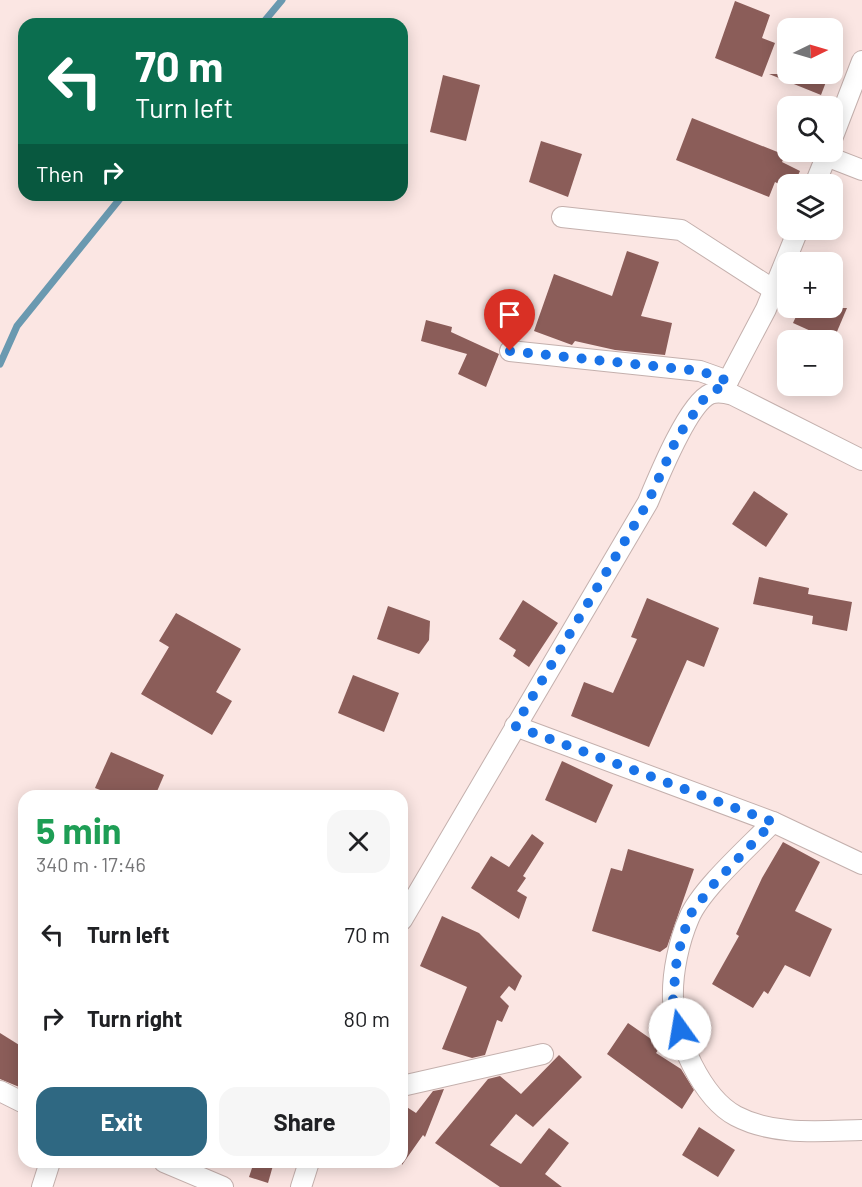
<!DOCTYPE html>
<html lang="en">
<head>
<meta charset="utf-8">
<style>
  body { margin:0; font-family:Barlow,sans-serif; background:#f6f6f6; color:#202124; height:100vh; display:flex; flex-direction:column; font-size:22px; white-space:nowrap }
  * { box-sizing:border-box; margin:0 }
  p { font-size:20px; color:#757577 }
  .icon { flex:none; width:33px; height:33px; fill:none; stroke:currentColor; stroke-width:2; stroke-linecap:round; stroke-linejoin:round }
  .map { position:relative; flex:1; overflow:hidden }
  .side { position:absolute; left:18px; top:790px; width:390px; height:378px; display:flex; flex-direction:column; background:#fff; border-radius:18px; box-shadow:0 3px 15px #0003 }
  .side>* { flex:none }
  .banner { position:absolute; left:18px; top:18px; width:390px; height:183px; border-radius:18px; box-shadow:0 3px 15px #0003; background:#0b6e4f; color:#fff; overflow:hidden }
  .needle { width:39px; rotate:85deg }
  .fabs { position:absolute; left:777px; top:18px; display:grid; gap:12px }
  .fabs a { display:grid; place-items:center; width:66px; height:66px; border-radius:12px; background:#fff; box-shadow:0 3px 15px #0003; font-size:30px }
  .pin { position:absolute; display:grid; place-items:center; width:51px; height:51px; color:#fff; margin:-62px -26px; border-radius:50% 50% 50% 0; rotate:-45deg; box-shadow:0 0 6px #0007 }
  .pin .icon { rotate:45deg }
  .me { position:absolute; width:66px; margin:-33px; rotate:347deg; stroke-linejoin:round; filter:drop-shadow(0 0 4px #0008) }
  .turn { display:flex; align-items:center; gap:21px; height:126px; padding:0 18px; font-size:27px }
  .turn .icon { width:78px; height:78px; stroke-width:2.5 }
  .turn b { display:block; font-size:42px; line-height:51px }
  .then { display:flex; align-items:center; height:57px; padding:0 18px; background:#0003; gap:12px; font-size:22px }
  .round { display:grid; place-items:center; flex:none; width:63px; height:63px; border-radius:18px; background:#f6f6f6 }
  .summary { display:flex; align-items:center; justify-content:space-between; height:102px; padding:0 18px }
  h1 { font-size:36px; font-weight:700; line-height:45px; color:#1e9e55 }
  .cta { display:flex; gap:12px; margin-top:auto; padding:12px 18px }
  .cta a { flex:1; height:69px; border-radius:18px; background:#2f6882; color:#fff; font-size:24px; font-weight:700; line-height:69px; text-align:center }
  .cta a+a { background:#f6f6f6; color:#202124 }
  ul { padding:0; list-style:none }
  li { display:flex; align-items:center; gap:18px; height:84px; padding:0 18px }
  li div { flex:1 }
  li b { display:block; font-size:22px }
  li em { font-style:normal }
  .map>svg:first-child { display:block }
  .lines { fill:none; stroke-linecap:round; stroke-linejoin:round }
  .stream { stroke:#6a99b0; stroke-width:7 }
  .building { fill:#8b5d59 }
  .minor-casing { stroke:#c4b0ad; stroke-width:22 }
  .minor { stroke:#fff; stroke-width:20 }
  .route { stroke:#1a73e8; stroke-width:10; stroke-dasharray:0 18 }
</style>
</head>
<body>
<div class="map">
<svg width="862" height="1187" viewBox="0 0 862 1187">
  <rect width="100%" height="100%" fill="#fbe6e3"/>
  <g class="lines">
    <g class="stream">
      <path d="M 262,24 L 282,0"/>
      <path d="M 0,364 L 17,326 L 123,195"/>
    </g>
  </g>
  <g class="building">
    <path d="M 735,1 L 770,15 L 762,38 L 775,43 L 762,77 L 715,58 Z"/>
    <path d="M 769,74 L 829,74 L 821,95 Z"/>
    <path d="M 443,75 L 480,85 L 466,141 L 430,132 Z"/>
    <path d="M 692,118 L 785,155 L 782,162 L 800,171 L 794,184 L 788,184 L 788,189 L 775,182 L 769,197 L 676,160 Z"/>
    <path d="M 541,141 L 582,154 L 568,197 L 529,182 Z"/>
    <path d="M 627,251 L 659,262 L 641,316 L 672,323 L 665,355 L 615,350 L 575,341 L 572,345 L 534,331 L 554,274 L 612,296 Z"/>
    <path d="M 800,308 L 847,308 L 833,341 L 793,323 Z"/>
    <path d="M 426,320 L 452,327 L 451,332 L 499,354 L 486,387 L 458,374 L 467,354 L 421,341 Z"/>
    <path d="M 754,491 L 788,514 L 766,547 L 732,524 Z"/>
    <path d="M 759,577 L 809,588 L 808,594 L 852,602 L 847,631 L 812,624 L 813,616 L 753,604 Z"/>
    <path d="M 647,598 L 719,628 L 704,667 L 687,660 L 649,747 L 571,716 L 584,682 L 613,693 L 637,639 L 631,637 Z"/>
    <path d="M 523,600 L 558,623 L 529,667 L 513,656 L 516,650 L 499,639 Z"/>
    <path d="M 388,606 L 430,621 L 429,640 L 419,654 L 377,639 Z"/>
    <path d="M 176,613 L 241,649 L 216,692 L 232,701 L 212,735 L 141,694 L 169,647 L 159,641 Z"/>
    <path d="M 353,675 L 399,693 L 384,732 L 338,713 Z"/>
    <path d="M 111,752 L 164,775 L 155,796 L 115,796 L 95,788 Z"/>
    <path d="M 562,761 L 613,785 L 596,823 L 545,800 Z"/>
    <path d="M 532,834 L 544,843 L 523,876 L 526,878 L 517,891 L 527,897 L 519,919 L 471,888 L 491,856 L 509,867 Z"/>
    <path d="M 783,842 L 820,862 L 795,911 L 832,929 L 810,977 L 785,965 L 768,994 L 764,991 L 753,1008 L 712,984 L 739,936 L 736,934 L 762,878 Z"/>
    <path d="M 628,849 L 694,869 L 667,947 L 660,952 L 592,931 L 611,868 L 622,871 Z"/>
    <path d="M 442,916 L 479,933 L 522,976 L 515,991 L 509,986 L 500,997 L 509,1006 L 502,1022 L 497,1020 L 485,1055 L 472,1058 L 442,1049 L 467,987 L 420,966 Z"/>
    <path d="M 628,1023 L 661,1046 L 656,1053 L 681,1069 L 694,1090 L 682,1109 L 607,1054 Z"/>
    <path d="M 0,1033 L 24,1048 L 24,1089 L 0,1079 Z"/>
    <path d="M 559,1055 L 582,1077 L 533,1127 L 516,1114 L 490,1145 L 521,1164 L 549,1128 L 569,1143 L 545,1174 L 562,1187 L 500,1187 L 435,1143 L 488,1079 L 500,1076 L 521,1094 Z"/>
    <path d="M 444,1089 L 425,1137 L 423,1135 L 402,1165 L 402,1104 L 416,1113 L 433,1091 Z"/>
    <path d="M 699,1127 L 735,1150 L 718,1177 L 682,1155 Z"/>
    <path d="M 254,1162 L 274,1162 L 268,1183 L 249,1177 Z"/>
  </g>
  <g class="lines">
    <defs>
      <g id="minor">
        <path d="M 832,139 L 862,61"/>
        <path d="M 826,156 L 862,170"/>
        <path d="M 815,184 L 828,152"/>
        <path d="M 562,217 L 681,230 L 774,290"/>
        <path d="M 510,351 L 700,371 L 728,381"/>
        <path d="M 717,389 L 728,381 L 766,309 L 798,230"/>
        <path d="M 515,726 L 773,822 L 862,864"/>
        <path d="M 773,822 C 750,846 701,889 689,918 C 679,941 672,973 673,999 C 674,1036 702,1098 736,1116 C 774,1136 820,1131 862,1130"/>
        <path d="M 402,920 L 648,502 C 658,478 688,404 710,394 C 718,391 726,393 733,395 L 862,460"/>
        <path d="M 402,1086 L 543,1054"/>
        <path d="M 0,1091 L 24,1103"/>
        <path d="M 164,1162 L 223,1187"/>
        <path d="M 42,1187 L 50,1162"/>
        <path d="M 301,1187 L 309,1162"/>
      </g>
    </defs>
    <use href="#minor" class="minor-casing"/>
    <use href="#minor" class="minor"/>
  </g>
  <g class="lines">
    <path class="route" d="M 510,351 L 700,371 L 728,381 L 703,400 L 677,438 L 648,502 L 515,726 L 773,822 L 712,886 L 689,916 L 677,957 L 673,999 L 680,1029"/>
  </g>
</svg>
<div class="fabs">
<a><svg class="needle" viewBox="-14 -14 28 28"><path d="M0-13l5 13h-10z" fill="#e53935"/><path d="M0 13l5-13h-10z" fill="#757577"/></svg></a>
<a><svg class="icon" aria-label="search" viewBox="0 0 24 24"><circle cx="10" cy="10" r="6"/><path d="M15 15l6 6"/></svg></a>
<a><svg class="icon" aria-label="layers" viewBox="0 0 24 24"><path d="M12 4l9 5-9 5-9-5zM3 14l9 5 9-5"/></svg></a>
<a>+</a>
<a>−</a>
</div>
<div class="pin" style="left:510px;top:351px;background:#d93025"><svg class="icon" aria-label="arrive" viewBox="0 0 24 24"><path d="M6 21V4h12l-3 4 3 4H6"/></svg></div>
<svg class="me" style="left:680px;top:1029px" viewBox="-20 -20 40 40"><circle r="19" fill="#fff"/><path d="M0-13L10 11 0 6-10 11z" fill="#1a73e8"/></svg>
<div class="banner">
<div class="turn"><svg class="icon" aria-label="left" viewBox="0 0 24 24"><path d="M17 20v-9H6M10 6l-5 5 5 5"/></svg><div><b>70 m</b>Turn left</div></div>
<div class="then">Then<svg class="icon" aria-label="right" viewBox="0 0 24 24"><path d="M7 20v-9h11M14 6l5 5-5 5"/></svg></div>
</div>
<section class="side">
<div class="summary"><div><h1>5 min</h1><p>340 m · 17:46</p></div><a class="round"><svg class="icon" aria-label="close" viewBox="0 0 24 24"><path d="M6 6l12 12M18 6L6 18"/></svg></a></div>
<ul>
<li><svg class="icon" aria-label="left" viewBox="0 0 24 24"><path d="M17 20v-9H6M10 6l-5 5 5 5"/></svg><div><b>Turn left</b></div><em>70 m</em></li>
<li><svg class="icon" aria-label="right" viewBox="0 0 24 24"><path d="M7 20v-9h11M14 6l5 5-5 5"/></svg><div><b>Turn right</b></div><em>80 m</em></li>
</ul>
<div class="cta"><a>Exit</a><a>Share</a></div>
</section>
</div>
</body>
</html>
